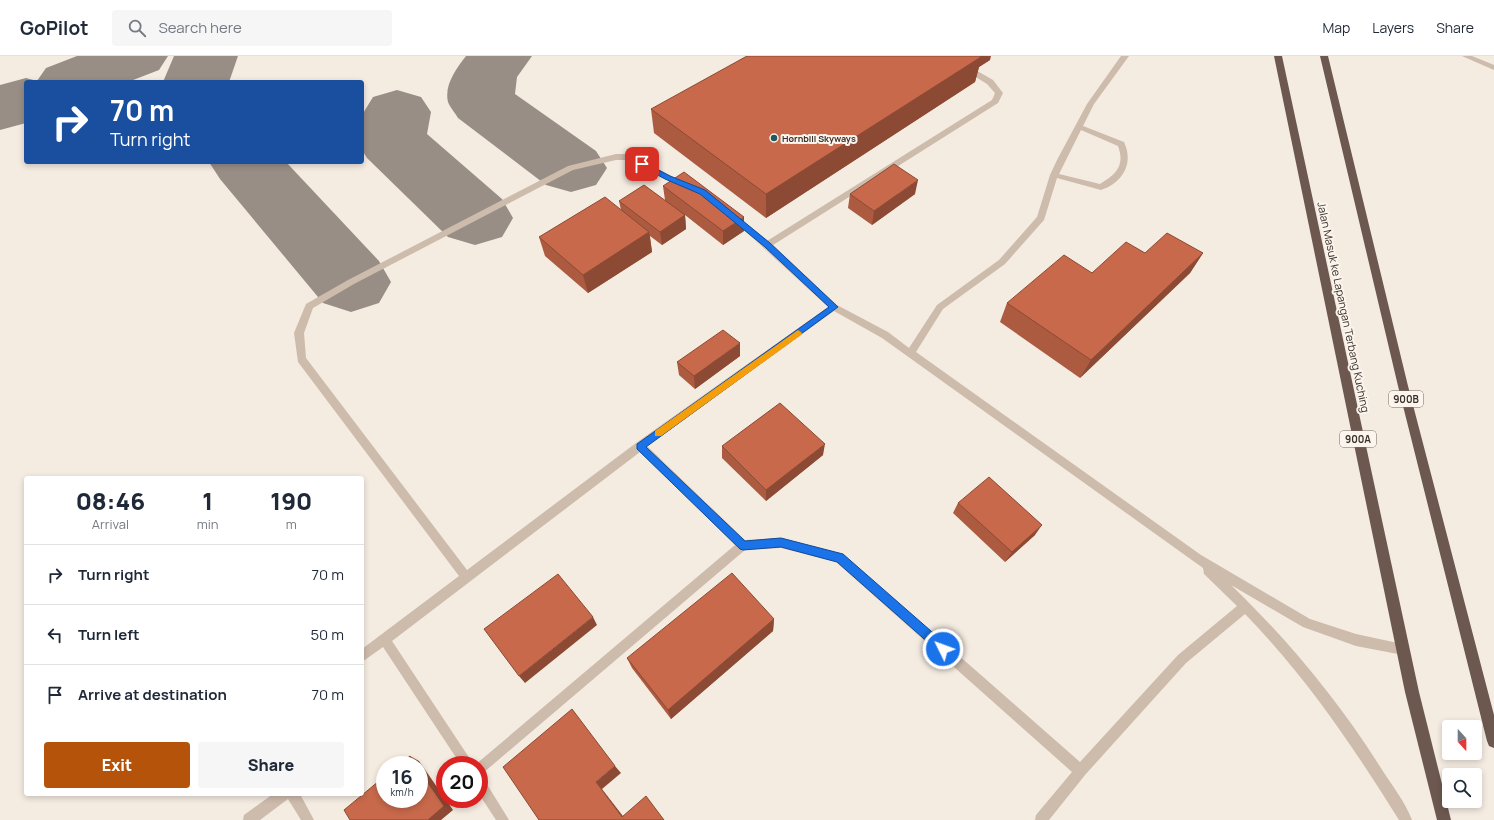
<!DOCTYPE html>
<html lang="en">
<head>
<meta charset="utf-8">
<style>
  body { margin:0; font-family:Manrope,sans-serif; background:#f6f6f7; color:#1f2937; height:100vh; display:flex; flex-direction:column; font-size:15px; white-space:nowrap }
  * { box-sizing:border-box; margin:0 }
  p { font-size:13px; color:#747a83 }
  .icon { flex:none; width:22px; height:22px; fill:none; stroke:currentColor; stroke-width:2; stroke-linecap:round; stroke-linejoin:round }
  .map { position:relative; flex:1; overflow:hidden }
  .sheet { position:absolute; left:24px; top:420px; width:340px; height:320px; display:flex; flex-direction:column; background:#fff; border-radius:4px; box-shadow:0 2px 6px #0003 }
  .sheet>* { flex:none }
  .banner { position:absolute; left:24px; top:24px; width:340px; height:84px; border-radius:4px; box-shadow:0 2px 6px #0003; background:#1a4fa0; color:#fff; overflow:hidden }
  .needle { width:26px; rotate:159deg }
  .fabs { position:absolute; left:1442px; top:664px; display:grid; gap:8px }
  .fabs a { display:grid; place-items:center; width:40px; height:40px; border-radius:4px; background:#fff; box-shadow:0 2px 6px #0003; font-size:20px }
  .speed { position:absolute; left:376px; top:700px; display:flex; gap:8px; font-size:20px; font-weight:700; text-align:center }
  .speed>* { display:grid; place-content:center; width:52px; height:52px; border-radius:50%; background:#fff; box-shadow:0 2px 6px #0003; line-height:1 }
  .speed small { font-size:10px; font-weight:400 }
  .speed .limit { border:6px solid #d22; background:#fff; color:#111 }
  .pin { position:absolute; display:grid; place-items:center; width:34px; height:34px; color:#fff; margin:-17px; border-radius:8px; box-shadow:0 2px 6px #0006 }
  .me { position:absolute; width:44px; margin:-22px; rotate:312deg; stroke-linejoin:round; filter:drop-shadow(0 0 3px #0008) }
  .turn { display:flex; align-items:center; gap:14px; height:84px; padding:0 20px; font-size:18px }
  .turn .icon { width:52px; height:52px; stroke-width:2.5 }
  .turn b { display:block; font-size:28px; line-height:34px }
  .eta { display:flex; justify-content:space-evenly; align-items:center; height:68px; text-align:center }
  .eta b { font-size:24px; font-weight:800; line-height:28px }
  .action { display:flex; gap:8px; margin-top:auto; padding:8px 20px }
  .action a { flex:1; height:46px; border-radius:4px; background:#b45309; color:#fff; font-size:16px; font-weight:800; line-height:46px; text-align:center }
  .action a+a { background:#f6f6f7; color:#1f2937 }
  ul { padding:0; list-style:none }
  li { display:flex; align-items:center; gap:12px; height:60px; padding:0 20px; border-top:1px solid #e0e1e3 }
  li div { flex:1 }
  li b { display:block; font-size:15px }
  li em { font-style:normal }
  header { display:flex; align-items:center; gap:24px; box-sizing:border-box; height:56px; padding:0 20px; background:#fff; border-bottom:1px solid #e0e1e3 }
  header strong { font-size:19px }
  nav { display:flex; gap:22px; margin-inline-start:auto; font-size:14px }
  .search { width:280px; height:36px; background:#f6f6f7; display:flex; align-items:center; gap:10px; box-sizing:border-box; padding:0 14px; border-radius:4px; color:#747a83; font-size:15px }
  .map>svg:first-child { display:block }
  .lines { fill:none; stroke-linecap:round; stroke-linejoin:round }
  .taxiway { fill:#988e86; fill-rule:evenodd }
  .service { fill:#cdbbac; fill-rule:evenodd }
  .trunk { fill:#6c584f; fill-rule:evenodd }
  .wall { fill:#ac5a40 }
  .shaded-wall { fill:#8c4a34 }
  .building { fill:#c8694b; stroke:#8c4a34 }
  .route { fill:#1a73e8; stroke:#114b97 }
  .slow { fill:#f59e0b }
  .poi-dot { fill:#1f5a5e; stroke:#fbf5ee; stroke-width:1.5 }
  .labels { text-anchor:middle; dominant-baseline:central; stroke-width:4; stroke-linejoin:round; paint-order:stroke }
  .far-poi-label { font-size:9px; font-weight:bold; fill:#3b302b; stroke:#fbf5ee; text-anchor:start }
  .shield { fill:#fbf5ee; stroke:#756b66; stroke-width:1 }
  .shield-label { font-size:10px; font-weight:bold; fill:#3b302b }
  .street-label { font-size:11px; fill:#3b302b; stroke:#fbf5ee }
</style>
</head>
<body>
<header>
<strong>GoPilot</strong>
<div class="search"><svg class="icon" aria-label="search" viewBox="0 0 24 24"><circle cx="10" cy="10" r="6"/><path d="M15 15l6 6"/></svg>Search here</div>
<nav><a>Map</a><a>Layers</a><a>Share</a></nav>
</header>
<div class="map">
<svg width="1494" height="764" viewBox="0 0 1494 764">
  <rect width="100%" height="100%" fill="#f4ebe1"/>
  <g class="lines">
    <g class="taxiway">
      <path d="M 77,0 L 168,0 L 159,14 L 128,26 L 26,26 L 26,67 L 0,74 L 0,29 L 26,22 L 37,25 L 46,12 Z"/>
      <path d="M 174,0 L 238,0 L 229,26 L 163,26 Z"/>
      <path d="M 466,0 L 532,0 L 517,21 L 515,38 L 596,95 L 607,112 L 596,129 L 571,136 L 546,129 L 458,62 C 455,57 450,51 448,46 C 444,29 456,13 466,0 Z"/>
      <path d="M 397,34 L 421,41 L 431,56 L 427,78 L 502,143 L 513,162 L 502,181 L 475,189 L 448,181 L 367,102 L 362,94 L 362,59 L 373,41 Z"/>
      <path d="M 209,106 L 286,106 L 379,205 L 391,226 L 379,247 L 351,256 L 323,247 L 220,123 Z"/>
    </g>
    <g class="service">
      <path d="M 942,0 L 951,0 L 993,24 L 1003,37 L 998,47 L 773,189 L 837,249 L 888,276 L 909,292 L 937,249 L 999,204 L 1037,161 L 1050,119 L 1057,104 L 1087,48 L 1121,0 L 1129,0 L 1094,48 L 1083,70 L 1124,86 C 1134,107 1123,127 1101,134 L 1057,122 L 1044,164 L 1005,208 L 943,253 L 916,296 L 1201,499 L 1310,563 L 1356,578 L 1407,589 L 1409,593 L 1407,597 L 1403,599 L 1356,590 L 1303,571 L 1231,529 C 1288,584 1337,643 1379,709 C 1390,727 1405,745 1412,764 L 1399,764 C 1352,689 1307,622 1245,558 L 1186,607 L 1085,719 L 1049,764 L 1035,764 L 1036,759 L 1072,716 L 836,506 L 781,492 L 745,494 L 483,717 L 479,719 L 479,709 L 475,709 L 735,489 L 640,396 L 392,585 L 474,709 L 461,709 L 383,591 L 362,606 L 362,593 L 459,520 L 298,306 L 294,277 L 306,248 L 348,224 L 568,110 L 616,98 L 627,98 L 690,129 L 686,132 L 683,131 L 626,104 L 616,104 L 573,114 L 354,228 L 313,252 L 304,277 L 306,302 L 467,514 L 636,387 L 828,251 L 731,162 L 735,159 L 738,160 L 767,185 L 992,44 L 995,37 L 987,28 ZM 1081,74 L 1118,90 C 1125,109 1117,118 1100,128 L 1059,118 ZM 834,255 L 882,282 L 1203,512 L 1204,518 L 1237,550 L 1178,599 L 1080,706 L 843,498 L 781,482 L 745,484 L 647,390 Z"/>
      <path d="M 1462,0 L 1472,0 L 1494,9 L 1494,14 Z"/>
      <path d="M 479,720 L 483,722 L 509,764 L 496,764 L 479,738 Z"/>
      <path d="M 273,738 L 300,738 L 314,764 L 301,764 L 288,743 L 260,764 L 243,764 L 244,759 Z"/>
    </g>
    <g class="trunk">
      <path d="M 1274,0 L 1282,0 L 1419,636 L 1451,764 L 1437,764 L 1405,636 Z"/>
      <path d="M 1320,0 L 1328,0 L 1408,330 L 1494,659 L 1494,692 L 1489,690 L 1487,685 L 1398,330 Z"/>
    </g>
  </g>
  <g class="wall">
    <path d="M 990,4 L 979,11 L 975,26 L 766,162 L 654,77 L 651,53 Z"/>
    <path d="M 663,130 L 744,175 L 723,189 L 685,159 L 686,173 L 662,189 L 650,180 L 652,196 L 588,237 L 545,200 L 539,181 L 621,154 L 619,145 L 665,144 Z"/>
    <path d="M 850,138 L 915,138 L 872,169 L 848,152 Z"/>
    <path d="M 1145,197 L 1203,197 L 1190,217 L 1080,322 L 1000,266 L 1007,247 Z"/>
    <path d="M 740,300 L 695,333 L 679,319 L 677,306 Z"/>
    <path d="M 722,390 L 823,399 L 766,445 L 722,402 Z"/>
    <path d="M 958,447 L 1035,479 L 1005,506 L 953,457 Z"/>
    <path d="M 774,563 L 773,575 L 671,663 L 632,612 L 627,602 Z"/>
  </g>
  <g class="shaded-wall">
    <path d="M 977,0 L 991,0 L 990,4 L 979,11 L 975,26 L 766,162 L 766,138 Z"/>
    <path d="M 918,124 L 915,138 L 872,169 L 874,155 Z"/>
    <path d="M 685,159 L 686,173 L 662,189 L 660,176 Z"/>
    <path d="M 744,161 L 744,175 L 723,189 L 723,175 Z"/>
    <path d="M 649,176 L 652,196 L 588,237 L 583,219 Z"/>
    <path d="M 1203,197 L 1190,217 L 1080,322 L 1091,304 Z"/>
    <path d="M 740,287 L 740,300 L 695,333 L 694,320 Z"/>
    <path d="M 825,388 L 823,399 L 766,445 L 766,434 Z"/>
    <path d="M 1042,469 L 1035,479 L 1005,506 L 1012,496 Z"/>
    <path d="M 593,561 L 597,569 L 525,627 L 519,620 Z"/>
    <path d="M 774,563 L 773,575 L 671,663 L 668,654 Z"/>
    <path d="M 410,700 L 419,705 L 453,754 L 441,764 L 428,764 L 419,714 L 419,709 L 416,709 Z"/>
    <path d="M 615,710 L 621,717 L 602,733 L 626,764 L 622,761 L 596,726 Z"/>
  </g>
  <g class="building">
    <path d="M 747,0 L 979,0 L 981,1 L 766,138 L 651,53 Z"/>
    <path d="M 894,108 L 918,124 L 874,155 L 850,138 Z"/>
    <path d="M 684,116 L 744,161 L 723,175 L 663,130 Z"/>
    <path d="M 644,129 L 685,159 L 660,176 L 619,145 Z"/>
    <path d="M 605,141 L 649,176 L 583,219 L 539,181 Z"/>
    <path d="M 1167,177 L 1203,197 L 1091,304 L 1007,247 L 1064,199 L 1092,217 L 1126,186 L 1145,197 Z"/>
    <path d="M 723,274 L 740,287 L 694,320 L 677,306 Z"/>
    <path d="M 780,347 L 825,388 L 766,434 L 722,390 Z"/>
    <path d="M 989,421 L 1042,469 L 1012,496 L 958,447 Z"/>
    <path d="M 732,517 L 774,563 L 668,654 L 627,602 Z"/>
    <path d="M 558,518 L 593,561 L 519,620 L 484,573 Z"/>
    <path d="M 572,653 L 615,710 L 596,726 L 622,761 L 646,740 L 664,764 L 539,764 L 503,711 Z"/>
    <path d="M 410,700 L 416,709 L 399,709 Z"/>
    <path d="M 419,714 L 444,750 L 428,764 L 350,764 L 344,754 L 385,720 L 385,743 L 419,743 Z"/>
  </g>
  <path class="route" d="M 642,105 L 670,120 L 705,134 L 770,187 L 838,251 L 646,391 L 745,485 L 781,482 L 843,498 L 947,589 L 948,593 L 947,596 L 943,598 L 939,596 L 837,506 L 781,491 L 743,494 L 740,493 L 637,393 L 637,388 L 829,251 L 765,191 L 700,138 L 665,123 L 639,109 L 639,106 Z"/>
  <path class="slow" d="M 798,274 L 802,277 L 801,279 L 661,380 L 655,380 L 655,375 Z"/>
  <circle class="poi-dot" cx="774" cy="82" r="4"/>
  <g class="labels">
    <g class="far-poi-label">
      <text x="782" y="82">Hornbill Skyways</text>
    </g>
    <g class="shield">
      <rect x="1389" y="335" width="34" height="16" rx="3"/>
      <rect x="1340" y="375" width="36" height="16" rx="3"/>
    </g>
    <g class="shield-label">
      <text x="1406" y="343">900B</text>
      <text x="1358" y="383">900A</text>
    </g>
    <g class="street-label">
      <text transform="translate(1344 251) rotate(78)">Jalan Masuk ke Lapangan Terbang Kuching</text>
    </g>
  </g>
</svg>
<div class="fabs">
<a><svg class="needle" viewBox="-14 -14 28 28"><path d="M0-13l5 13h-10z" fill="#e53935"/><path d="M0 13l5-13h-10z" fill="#747a83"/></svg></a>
<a><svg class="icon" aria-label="search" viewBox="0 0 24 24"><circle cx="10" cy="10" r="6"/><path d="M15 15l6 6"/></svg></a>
</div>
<div class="speed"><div>16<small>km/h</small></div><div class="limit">20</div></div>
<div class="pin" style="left:642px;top:108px;background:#d93025"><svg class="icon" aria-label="arrive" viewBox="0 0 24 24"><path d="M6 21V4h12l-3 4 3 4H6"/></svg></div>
<svg class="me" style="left:943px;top:593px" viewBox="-20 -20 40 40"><circle r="17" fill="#1a73e8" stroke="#fff" stroke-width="3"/><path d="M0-11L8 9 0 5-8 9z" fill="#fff"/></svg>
<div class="banner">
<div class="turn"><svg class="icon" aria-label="right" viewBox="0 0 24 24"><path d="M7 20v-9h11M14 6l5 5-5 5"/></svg><div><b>70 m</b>Turn right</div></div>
</div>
<section class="sheet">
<div class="eta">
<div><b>08:46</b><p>Arrival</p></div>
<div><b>1</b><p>min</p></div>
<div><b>190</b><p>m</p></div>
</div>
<ul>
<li><svg class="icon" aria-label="right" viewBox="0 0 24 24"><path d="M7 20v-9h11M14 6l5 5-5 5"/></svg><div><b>Turn right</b></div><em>70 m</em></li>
<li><svg class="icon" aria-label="left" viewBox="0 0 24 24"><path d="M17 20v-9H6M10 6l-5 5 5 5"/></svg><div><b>Turn left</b></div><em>50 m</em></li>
<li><svg class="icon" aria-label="arrive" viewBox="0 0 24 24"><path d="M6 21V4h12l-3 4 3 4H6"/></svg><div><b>Arrive at destination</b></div><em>70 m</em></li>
</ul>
<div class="action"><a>Exit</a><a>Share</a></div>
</section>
</div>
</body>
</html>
